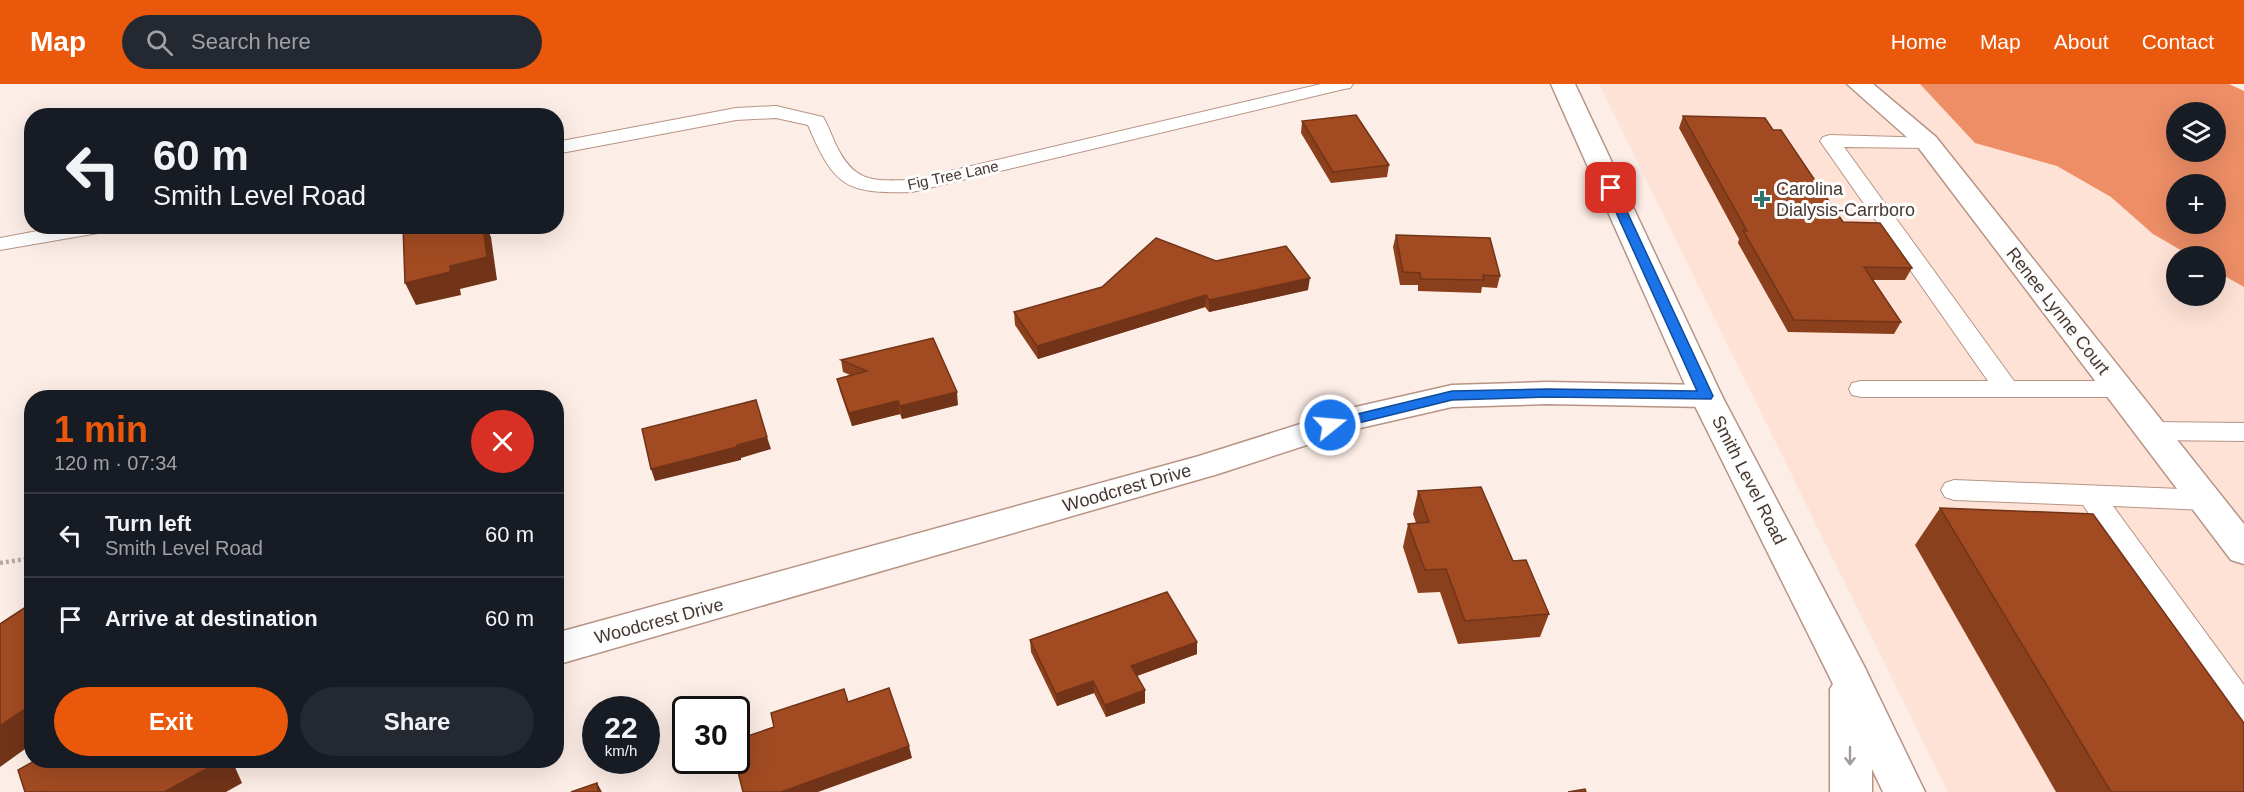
<!DOCTYPE html>
<html lang="en">
<head>
<meta charset="utf-8">
<style>
  body { margin:0; font-family:Helvetica,sans-serif; background:#242831; color:#f1f3f6; height:100vh; display:flex; flex-direction:column; font-size:22px; white-space:nowrap }
  * { box-sizing:border-box; margin:0 }
  p { font-size:20px; color:#9ea1a6 }
  .icon { flex:none; width:33px; height:33px; fill:none; stroke:currentColor; stroke-width:2; stroke-linecap:round; stroke-linejoin:round }
  .map { position:relative; flex:1; overflow:hidden }
  .side { position:absolute; left:24px; top:306px; width:540px; height:378px; display:flex; flex-direction:column; background:#171b24; border-radius:24px; box-shadow:0 6px 24px #0002 }
  .side>* { flex:none }
  .guide { position:absolute; left:24px; top:24px; width:540px; height:126px; border-radius:24px; box-shadow:0 6px 24px #0002; background:#171b24; color:#f1f3f6; overflow:hidden }
  .fabs { position:absolute; left:2166px; top:18px; display:grid; gap:12px }
  .fabs a { display:grid; place-items:center; width:60px; height:60px; border-radius:50%; background:#171b24; box-shadow:0 6px 24px #0002; font-size:30px }
  .speed { position:absolute; left:582px; top:612px; display:flex; gap:12px; font-size:30px; font-weight:700; text-align:center }
  .speed>* { display:grid; place-content:center; width:78px; height:78px; border-radius:50%; background:#171b24; box-shadow:0 6px 24px #0002; line-height:1 }
  .speed small { font-size:15px; font-weight:400 }
  .speed .limit { border:3px solid #111; border-radius:9px; background:#fff; color:#111 }
  .pin { position:absolute; display:grid; place-items:center; width:51px; height:51px; color:#fff; margin:-26px; border-radius:12px; box-shadow:0 3px 9px #0006 }
  .me { position:absolute; width:66px; margin:-33px; rotate:73deg; stroke-linejoin:round; filter:drop-shadow(0 0 4px #0008) }
  .turn { display:flex; align-items:center; gap:21px; height:126px; padding:0 30px; font-size:27px }
  .turn .icon { width:78px; height:78px; stroke-width:2.5 }
  .turn b { display:block; font-size:42px; line-height:51px }
  .round { display:grid; place-items:center; flex:none; width:63px; height:63px; border-radius:32px; background:#242831 }
  .head { display:flex; align-items:center; justify-content:space-between; height:102px; padding:0 30px }
  h1 { font-size:36px; font-weight:700; line-height:45px; color:#ea580c }
  .action { display:flex; gap:12px; margin-top:auto; padding:12px 30px }
  .action a { flex:1; height:69px; border-radius:36px; background:#ea580c; color:#fff; font-size:24px; font-weight:700; line-height:69px; text-align:center }
  .action a+a { background:#242831; color:#f1f3f6 }
  ul { padding:0; list-style:none }
  li { display:flex; align-items:center; gap:18px; height:84px; padding:0 30px; border-top:2px solid #363941 }
  li div { flex:1 }
  li b { display:block; font-size:22px }
  li em { font-style:normal }
  header { display:flex; align-items:center; gap:36px; box-sizing:border-box; height:84px; padding:0 30px; background:#ea580c; color:#fff }
  header strong { font-size:28px }
  nav { display:flex; gap:33px; margin-inline-start:auto; font-size:21px }
  .search { width:420px; height:54px; background:#242831; display:flex; align-items:center; gap:15px; box-sizing:border-box; padding:0 21px; border-radius:33px; color:#9ea1a6; font-size:22px }
  .map>svg:first-child { display:block }
  .built { fill:#fee2d6; fill-rule:evenodd }
  .forest { fill:#ed8e66; fill-rule:evenodd }
  .lines { fill:none; stroke-linecap:round; stroke-linejoin:round }
  .service-casing { stroke:#b79485; stroke-width:2 }
  .minor-casing { stroke:#b79485; stroke-width:3 }
  .secondary-casing { stroke:#b79485; stroke-width:3 }
  .path { stroke:#b9aaa3; stroke-width:4.5; stroke-dasharray:3 3; stroke-linecap:butt }
  .service { fill:#fff; fill-rule:evenodd }
  .minor { fill:#fff; fill-rule:evenodd }
  .secondary { fill:#fff; fill-rule:evenodd }
  .wall { fill:#8b401d }
  .shaded-wall { fill:#713418 }
  .building { fill:#a24b22; stroke:#713418; stroke-width:1.5 }
  .oneway { stroke:#a29b98 }
  .route { fill:#1a73e8; stroke:#114b97; stroke-width:1.5 }
  .poi-dot { fill:#2e746a; stroke:#fdfdfd; stroke-width:2 }
  .labels { text-anchor:middle; dominant-baseline:central; stroke-width:6; stroke-linejoin:round; paint-order:stroke }
  .far-street-label { font-size:15px; fill:#463731; stroke:#fdfdfd }
  .poi-label { font-size:18px; fill:#463731; stroke:#fdfdfd; text-anchor:start }
  .street-label { font-size:18px; fill:#463731; stroke:#fdfdfd }
</style>
</head>
<body>
<header>
<strong>Map</strong>
<div class="search"><svg class="icon" aria-label="search" viewBox="0 0 24 24"><circle cx="10" cy="10" r="6"/><path d="M15 15l6 6"/></svg>Search here</div>
<nav><a>Home</a><a>Map</a><a>About</a><a>Contact</a></nav>
</header>
<div class="map">
<svg width="2244" height="708" viewBox="0 0 2244 708">
  <rect width="100%" height="100%" fill="#fcede6"/>
  <path class="built" d="M 1599,0 L 1984,0 L 2176,140 L 2216,140 L 2244,147 L 2244,708 L 1948,708 ZM 2176,172 L 2216,172 L 2216,212 L 2176,212 Z"/>
  <path class="forest" d="M 1920,0 L 2229,0 L 2244,7 L 2244,203 L 2216,187 L 2216,172 L 2191,172 L 2153,150 L 2111,113 L 2057,82 L 1975,59 ZM 2176,28 L 2216,28 L 2216,68 L 2176,68 ZM 2176,100 L 2216,100 L 2216,140 L 2176,140 Z"/>
  <g class="lines">
    <defs>
      <g id="service">
        <path d="M 1321,0 L 1353,0 L 1350,4 L 1344,5 L 912,108 C 845,110 834,102 808,41 L 776,34 L 736,36 L 556,70 L 556,58 L 736,24 L 776,22 L 823,33 C 828,41 831,50 835,59 C 854,99 871,97 912,96 Z"/>
        <path d="M 1830,51 L 1934,54 L 1937,58 L 1934,62 L 1927,64 L 1844,63 L 2014,297 L 2119,297 L 2128,299 L 2131,305 L 2128,311 L 2119,313 L 1861,313 L 1852,311 L 1849,305 L 1852,299 L 1861,297 L 1988,297 L 1820,57 L 1823,53 Z"/>
        <path d="M 64,142 L 114,142 L 111,146 L 104,148 L 0,166 L 0,154 Z"/>
        <path d="M 2151,338 L 2244,339 L 2244,357 L 2151,356 L 2142,353 L 2138,347 L 2142,341 Z"/>
        <path d="M 1954,396 L 2206,406 L 2215,409 L 2219,416 L 2215,423 L 2206,426 L 2113,422 L 2244,601 L 2244,639 L 2233,635 L 2083,421 L 1954,416 L 1945,413 L 1941,406 L 1945,399 Z"/>
      </g>
      <g id="minor">
        <path d="M 1847,0 L 1873,0 L 1936,53 L 2244,440 L 2244,480 L 2231,476 L 1918,63 Z"/>
        <path d="M 1547,298 L 1706,301 L 1717,304 L 1722,312 L 1717,320 L 1706,323 L 1547,320 L 1452,323 L 1356,345 L 1218,390 L 556,581 L 556,549 L 1199,372 L 1351,324 L 1452,301 Z"/>
      </g>
      <path id="secondary" d="M 1551,0 L 1575,0 L 1722,312 L 1864,582 L 1925,708 L 1883,708 L 1872,685 L 1872,708 L 1830,708 L 1830,605 L 1833,600 L 1690,312 Z"/>
    </defs>
    <use href="#service" class="service-casing"/>
    <use href="#minor" class="minor-casing"/>
    <use href="#secondary" class="secondary-casing"/>
    <path class="path" d="M 0,479 L 32,474"/>
    <use href="#service" class="service"/>
    <use href="#minor" class="minor"/>
    <use href="#secondary" class="secondary"/>
  </g>
  <g class="wall">
    <path d="M 1683,32 L 1773,46 L 1843,138 L 1912,184 L 1905,196 L 1873,196 L 1901,238 L 1894,250 L 1788,248 L 1738,159 L 1739,155 L 1679,44 Z"/>
    <path d="M 1302,37 L 1389,81 L 1387,93 L 1331,99 L 1301,49 Z"/>
    <path d="M 1396,151 L 1500,192 L 1497,204 L 1482,203 L 1481,209 L 1418,207 L 1418,201 L 1400,201 L 1393,163 Z"/>
    <path d="M 1216,177 L 1308,206 L 1209,228 L 1205,223 L 1038,275 L 1015,241 L 1014,228 Z"/>
    <path d="M 841,276 L 958,321 L 902,335 L 900,330 L 852,342 L 840,307 L 837,295 L 850,291 L 843,288 Z"/>
    <path d="M 1418,407 L 1513,477 L 1549,530 L 1540,553 L 1458,560 L 1440,508 L 1418,509 L 1403,463 L 1408,440 L 1416,439 L 1413,430 Z"/>
    <path d="M 1940,424 L 2244,708 L 2056,708 L 1915,461 Z"/>
    <path d="M 1030,556 L 1197,558 L 1197,570 L 1137,592 L 1145,606 L 1145,619 L 1106,633 L 1094,609 L 1057,622 L 1031,568 Z"/>
  </g>
  <g class="shaded-wall">
    <path d="M 483,142 L 486,142 L 491,153 L 497,196 L 460,205 L 461,211 L 416,221 L 405,199 L 450,182 Z"/>
    <path d="M 1310,194 L 1308,206 L 1209,228 L 1209,216 Z"/>
    <path d="M 1206,211 L 1205,223 L 1038,275 L 1037,262 Z"/>
    <path d="M 957,308 L 958,321 L 902,335 L 900,322 Z"/>
    <path d="M 898,317 L 900,330 L 852,342 L 849,329 Z"/>
    <path d="M 767,353 L 771,365 L 741,374 L 741,376 L 655,397 L 651,385 Z"/>
    <path d="M 1197,558 L 1197,570 L 1131,594 L 1131,582 Z"/>
    <path d="M 1093,597 L 1094,609 L 1057,622 L 1056,610 Z"/>
    <path d="M 1145,606 L 1145,619 L 1106,633 L 1105,621 Z"/>
    <path d="M 32,620 L 32,660 L 0,683 L 0,642 Z"/>
    <path d="M 909,662 L 912,674 L 818,708 L 781,708 Z"/>
    <path d="M 221,676 L 232,676 L 242,699 L 226,708 L 164,708 Z"/>
    <path d="M 597,699 L 602,708 L 598,708 Z"/>
  </g>
  <g class="building">
    <path d="M 1356,31 L 1389,81 L 1333,88 L 1302,37 Z"/>
    <path d="M 1683,32 L 1765,34 L 1773,46 L 1781,46 L 1843,138 L 1880,139 L 1912,184 L 1864,183 L 1901,238 L 1794,236 L 1743,146 L 1747,147 Z"/>
    <path d="M 403,142 L 483,142 L 487,173 L 450,182 L 450,188 L 405,199 Z"/>
    <path d="M 1396,151 L 1490,154 L 1500,192 L 1483,191 L 1484,196 L 1421,195 L 1420,189 L 1403,188 Z"/>
    <path d="M 1156,154 L 1216,177 L 1286,162 L 1310,194 L 1209,216 L 1206,211 L 1037,262 L 1014,228 L 1102,203 Z"/>
    <path d="M 933,254 L 957,308 L 900,322 L 898,317 L 849,329 L 837,295 L 867,287 L 841,276 Z"/>
    <path d="M 756,316 L 767,353 L 737,361 L 737,363 L 651,385 L 642,345 Z"/>
    <path d="M 1481,403 L 1513,477 L 1526,476 L 1549,530 L 1465,537 L 1446,485 L 1425,486 L 1408,440 L 1429,438 L 1418,407 Z"/>
    <path d="M 1940,424 L 2093,430 L 2244,639 L 2244,708 L 2111,708 Z"/>
    <path d="M 1167,508 L 1197,558 L 1131,582 L 1145,606 L 1105,621 L 1093,597 L 1056,610 L 1030,556 Z"/>
    <path d="M 32,519 L 32,620 L 0,642 L 0,540 Z"/>
    <path d="M 889,604 L 909,662 L 781,708 L 743,708 L 735,676 L 736,676 L 736,656 L 774,643 L 771,629 L 844,605 L 848,618 Z"/>
    <path d="M 36,676 L 221,676 L 221,677 L 164,708 L 25,708 L 18,686 Z"/>
    <path d="M 597,699 L 598,708 L 571,708 Z"/>
    <path d="M 1585,705 L 1586,708 L 1568,708 Z"/>
  </g>
  <defs><path id="oneway-shaft" d="M-6 0H5M1.5-3L5.5 0L1.5 3" fill="none" stroke-width="1.6" stroke-linecap="round" stroke-linejoin="round" transform="scale(1.5)"/></defs>
  <use class="oneway" href="#oneway-shaft" transform="translate(1850 672) rotate(90)"/>
  <path class="route" d="M 1611,101 L 1616,104 L 1713,312 L 1711,315 L 1547,313 L 1452,316 L 1330,346 L 1325,345 L 1323,341 L 1325,338 L 1452,307 L 1547,305 L 1697,307 L 1605,104 Z"/>
  <path class="poi-dot" d="M1759 106h6v6h6v6h-6v6h-6v-6h-6v-6h6z"/>
  <g class="labels">
    <g class="far-street-label">
      <text transform="translate(953 91) rotate(-12)">Fig Tree Lane</text>
    </g>
    <g class="poi-label">
      <text x="1776" y="105">Carolina<tspan x="1776" dy="21">Dialysis-Carrboro</tspan></text>
    </g>
    <g class="street-label">
      <text transform="translate(2058 227) rotate(52)">Renee Lynne Court</text>
      <text transform="translate(1749 396) rotate(63)">Smith Level Road</text>
      <text transform="translate(1127 404) rotate(-16)">Woodcrest Drive</text>
      <text transform="translate(659 537) rotate(-15)">Woodcrest Drive</text>
    </g>
  </g>
</svg>
<div class="fabs">
<a><svg class="icon" aria-label="layers" viewBox="0 0 24 24"><path d="M12 4l9 5-9 5-9-5zM3 14l9 5 9-5"/></svg></a>
<a>+</a>
<a>−</a>
</div>
<div class="speed"><div>22<small>km/h</small></div><div class="limit">30</div></div>
<div class="pin" style="left:1611px;top:104px;background:#d93025"><svg class="icon" aria-label="arrive" viewBox="0 0 24 24"><path d="M6 21V4h12l-3 4 3 4H6"/></svg></div>
<svg class="me" style="left:1330px;top:341px" viewBox="-20 -20 40 40"><circle r="17" fill="#1a73e8" stroke="#fff" stroke-width="3"/><path d="M0-11L8 9 0 5-8 9z" fill="#fff"/></svg>
<div class="guide">
<div class="turn"><svg class="icon" aria-label="left" viewBox="0 0 24 24"><path d="M17 20v-9H6M10 6l-5 5 5 5"/></svg><div><b>60 m</b>Smith Level Road</div></div>
</div>
<section class="side">
<div class="head"><div><h1>1 min</h1><p>120 m · 07:34</p></div><a class="round" style="background:#d93025;color:#fff"><svg class="icon" aria-label="close" viewBox="0 0 24 24"><path d="M6 6l12 12M18 6L6 18"/></svg></a></div>
<ul>
<li><svg class="icon" aria-label="left" viewBox="0 0 24 24"><path d="M17 20v-9H6M10 6l-5 5 5 5"/></svg><div><b>Turn left</b><p>Smith Level Road</p></div><em>60 m</em></li>
<li><svg class="icon" aria-label="arrive" viewBox="0 0 24 24"><path d="M6 21V4h12l-3 4 3 4H6"/></svg><div><b>Arrive at destination</b></div><em>60 m</em></li>
</ul>
<div class="action"><a>Exit</a><a>Share</a></div>
</section>
</div>
</body>
</html>
